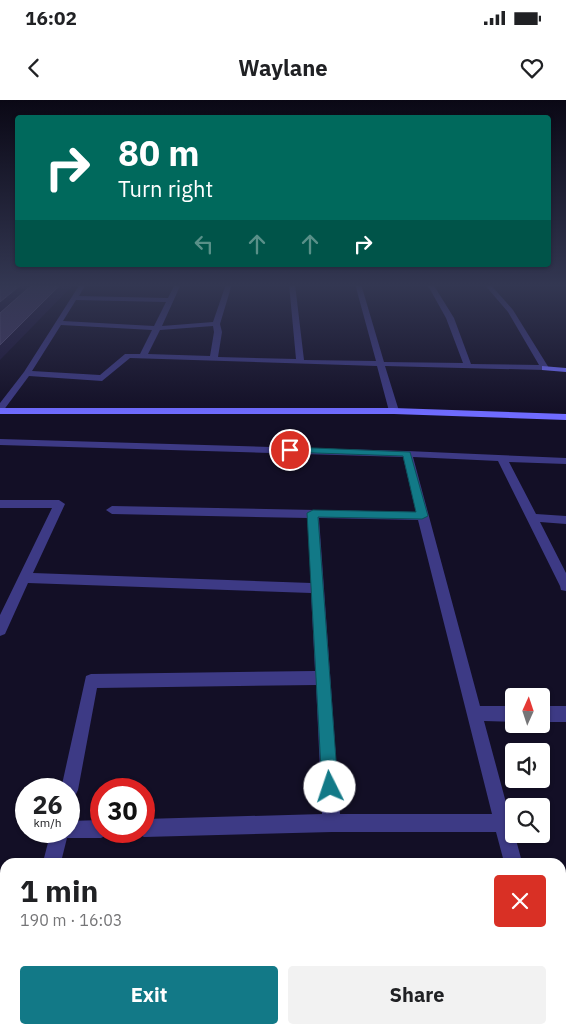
<!DOCTYPE html>
<html lang="en">
<head>
<meta charset="utf-8">
<style>
  body { margin:0; font-family:"IBM Plex Sans",sans-serif; background:#f2f2f2; color:#202124; height:100vh; display:flex; flex-direction:column; font-size:19px; white-space:nowrap }
  * { box-sizing:border-box; margin:0 }
  p { font-size:16px; color:#757577 }
  .icon { flex:none; width:28px; height:28px; fill:none; stroke:currentColor; stroke-width:2; stroke-linecap:round; stroke-linejoin:round }
  .map { position:relative; flex:1; overflow:hidden }
  .drawer { position:absolute; left:0px; top:758px; width:566px; height:176px; display:flex; flex-direction:column; background:#fff; border-radius:15px 15px 0 0; box-shadow:0 1px 4px #0004 }
  .drawer>* { flex:none }
  .guide { position:absolute; left:15px; top:15px; width:536px; height:152px; border-radius:5px; box-shadow:0 1px 4px #0004; background:#00695c; color:#fff; overflow:hidden }
  .needle { width:32px; rotate:3deg }
  .fabs { position:absolute; left:505px; top:588px; display:grid; gap:10px }
  .fabs a { display:grid; place-items:center; width:45px; height:45px; border-radius:5px; background:#fff; box-shadow:0 1px 4px #0004; font-size:25px }
  .speed { position:absolute; left:15px; top:678px; display:flex; gap:10px; font-size:25px; font-weight:700; text-align:center }
  .speed>* { display:grid; place-content:center; width:65px; height:65px; border-radius:50%; background:#fff; box-shadow:0 1px 4px #0004; line-height:1 }
  .speed small { font-size:12px; font-weight:400 }
  .speed .limit { border:8px solid #d22; background:#fff; color:#111 }
  .pin { position:absolute; display:grid; place-items:center; width:42px; height:42px; color:#fff; margin:-21px; border:2px solid #fff; border-radius:50%; box-shadow:0 1px 5px #0007 }
  .me { position:absolute; width:55px; margin:-28px; rotate:356deg; stroke-linejoin:round; filter:drop-shadow(0 0 4px #0008) }
  .turn { display:flex; align-items:center; gap:18px; height:105px; padding:0 20px; font-size:22px }
  .turn .icon { width:65px; height:65px; stroke-width:2.5 }
  .turn b { display:block; font-size:35px; line-height:42px }
  .lanes { display:flex; align-items:center; height:48px; padding:0 20px; background:#0003; justify-content:center; gap:25px; direction:ltr }
  .lanes .off { opacity:.35 }
  .round { display:grid; place-items:center; flex:none; width:52px; height:52px; border-radius:5px; background:#f2f2f2 }
  .summary { display:flex; align-items:center; justify-content:space-between; height:85px; padding:0 20px }
  h1 { font-size:30px; font-weight:700; line-height:38px }
  .primary-button { display:flex; gap:10px; margin-top:auto; padding:10px 20px }
  .primary-button a { flex:1; height:58px; border-radius:5px; background:#127987; color:#fff; font-size:20px; font-weight:700; line-height:58px; text-align:center }
  .primary-button a+a { background:#f2f2f2; color:#202124 }
  .status { display:flex; justify-content:space-between; align-items:center; height:35px; padding:0 25px; background:#fff; direction:ltr }
  .status svg { height:14px; fill:currentColor }
  header { display:flex; justify-content:space-between; align-items:center; height:65px; padding:0 20px; background:#fff; font-size:22px; font-weight:700 }
  .map>svg:first-child { display:block }
  .lines { fill:none; stroke-linecap:round; stroke-linejoin:round }
  .street { fill:#3d3a85; fill-rule:evenodd }
  .secondary { fill:#6f6bff; fill-rule:evenodd }
  .shaded-wall { fill:#1d163a }
  .building { fill:#433a66; stroke:#5a527e }
  .route { fill:#127987; stroke:#0c4f58 }
</style>
</head>
<body>
<div class="status"><b>16:02</b><svg viewBox="0 0 49 12"><path d="M0 12V9h3v3zM5 12V6h3v6zM10 12V3h3v9zM15 12V0h3v12zM26 1h20v11H26zM47 4h2v5h-2z"/></svg></div>
<header><svg class="icon" aria-label="back" viewBox="0 0 24 24"><path d="M15 5l-7 7 7 7"/></svg>Waylane<svg class="icon" aria-label="heart" viewBox="0 0 24 24"><path d="M12 20l-8-8c-3-5 5-10 8-4 3-6 11-1 8 4z"/></svg></header>
<div class="map">
<svg width="566" height="933" viewBox="0 0 566 933">
  <rect width="100%" height="100%" fill="#130f26"/>
  <g class="lines">
    <g class="street">
      <path d="M 80,184 L 86,184 L 79,196 L 168,198 L 175,184 L 181,184 L 162,226 L 213,222 L 226,184 L 232,184 L 220,224 L 222,232 L 218,257 L 296,259 L 289,184 L 295,184 L 304,260 L 376,261 L 355,184 L 361,184 L 384,262 L 463,263 L 446,218 L 427,184 L 433,184 L 454,218 L 471,264 L 539,265 L 508,212 L 484,184 L 490,184 L 513,210 L 549,268 L 545,270 L 385,266 L 399,311 L 394,314 L 389,311 L 377,266 L 130,258 L 102,281 L 29,276 L 3,311 L 0,312 L 0,303 L 24,272 ZM 76,200 L 166,202 L 154,226 L 63,221 ZM 61,225 L 152,230 L 140,254 L 125,254 L 100,275 L 32,271 ZM 213,226 L 214,232 L 210,256 L 148,254 L 160,230 Z"/>
      <path d="M 0,339 L 407,351 L 566,358 L 566,364 L 509,362 L 536,414 L 566,416 L 566,424 L 540,422 L 566,473 L 566,491 L 561,490 L 560,486 L 498,361 L 413,357 L 480,606 L 514,606 L 514,622 L 484,621 L 522,762 L 504,762 L 496,732 L 332,732 L 144,737 L 138,734 L 136,731 L 144,731 L 144,719 L 322,714 L 316,585 L 97,588 L 78,690 L 75,696 L 69,699 L 69,689 L 61,689 L 86,576 L 91,574 L 315,571 L 311,493 L 28,483 L 5,534 L 0,536 L 0,515 L 52,408 L 0,408 L 0,400 L 59,400 L 65,404 L 33,473 L 311,483 L 308,418 L 112,414 L 106,410 L 112,406 L 416,412 L 403,357 L 0,345 ZM 319,418 L 418,420 L 492,714 L 340,714 Z"/>
      <rect x="541" y="606" width="25" height="16"/>
      <path d="M 101,720 L 101,731 L 109,731 L 107,735 L 101,738 L 67,738 L 61,762 L 43,762 L 51,731 L 69,731 L 69,721 Z"/>
      <path d="M 5,919 L 5,929 L 20,929 L 19,933 L 0,933 L 0,923 Z"/>
      <path d="M 561,920 L 566,926 L 566,933 L 546,933 L 545,929 L 561,929 Z"/>
    </g>
    <g class="secondary">
      <path d="M 542,266 L 566,268 L 566,272 L 542,270 Z"/>
      <path d="M 0,308 L 394,308 L 566,314 L 566,320 L 394,314 L 0,314 Z"/>
    </g>
  </g>
  <g class="shaded-wall">
    <path d="M 22,184 L 37,184 L 0,216 L 0,202 Z"/>
    <path d="M 61,184 L 74,184 L 0,260 L 0,245 Z"/>
  </g>
  <g class="building">
    <path d="M 0,184 L 22,184 L 0,202 Z"/>
    <path d="M 33,184 L 61,184 L 0,245 L 0,213 Z"/>
  </g>
  <linearGradient id="sky" x2="0" y2="1"><stop stop-color="#0a0815"/><stop offset="0.59" stop-color="#333752"/><stop offset="1" stop-color="#333752" stop-opacity="0"/></linearGradient>
  <rect width="566" height="314" fill="url(#sky)"/>
  <path class="route" d="M 290,347 L 410,352 L 428,416 L 422,419 L 318,417 L 338,687 L 335,692 L 330,695 L 324,692 L 322,687 L 307,413 L 313,410 L 416,412 L 403,356 L 287,352 L 287,348 Z"/>
</svg>
<div class="fabs">
<a><svg class="needle" viewBox="-14 -14 28 28"><path d="M0-13l5 13h-10z" fill="#e53935"/><path d="M0 13l5-13h-10z" fill="#757577"/></svg></a>
<a><svg class="icon" aria-label="sound" viewBox="0 0 24 24"><path d="M4 9h4l5-4v14l-5-4H4zM17 9q2 3 0 6"/></svg></a>
<a><svg class="icon" aria-label="search" viewBox="0 0 24 24"><circle cx="10" cy="10" r="6"/><path d="M15 15l6 6"/></svg></a>
</div>
<div class="speed"><div>26<small>km/h</small></div><div class="limit">30</div></div>
<div class="pin" style="left:290px;top:350px;background:#d93025"><svg class="icon" aria-label="arrive" viewBox="0 0 24 24"><path d="M6 21V4h12l-3 4 3 4H6"/></svg></div>
<svg class="me" style="left:330px;top:687px" viewBox="-20 -20 40 40"><circle r="19" fill="#fff"/><path d="M0-13L10 11 0 6-10 11z" fill="#127987"/></svg>
<div class="guide">
<div class="turn"><svg class="icon" aria-label="right" viewBox="0 0 24 24"><path d="M7 20v-9h11M14 6l5 5-5 5"/></svg><div><b>80 m</b>Turn right</div></div>
<div class="lanes"><svg class="icon off" aria-label="left" viewBox="0 0 24 24"><path d="M17 20v-9H6M10 6l-5 5 5 5"/></svg><svg class="icon off" aria-label="ahead" viewBox="0 0 24 24"><path d="M12 20V5M6 11l6-6 6 6"/></svg><svg class="icon off" aria-label="ahead" viewBox="0 0 24 24"><path d="M12 20V5M6 11l6-6 6 6"/></svg><svg class="icon" aria-label="right" viewBox="0 0 24 24"><path d="M7 20v-9h11M14 6l5 5-5 5"/></svg></div>
</div>
<section class="drawer">
<div class="summary"><div><h1>1 min</h1><p>190 m · 16:03</p></div><a class="round" style="background:#d93025;color:#fff"><svg class="icon" aria-label="close" viewBox="0 0 24 24"><path d="M6 6l12 12M18 6L6 18"/></svg></a></div>
<div class="primary-button"><a>Exit</a><a>Share</a></div>
</section>
</div>
</body>
</html>
